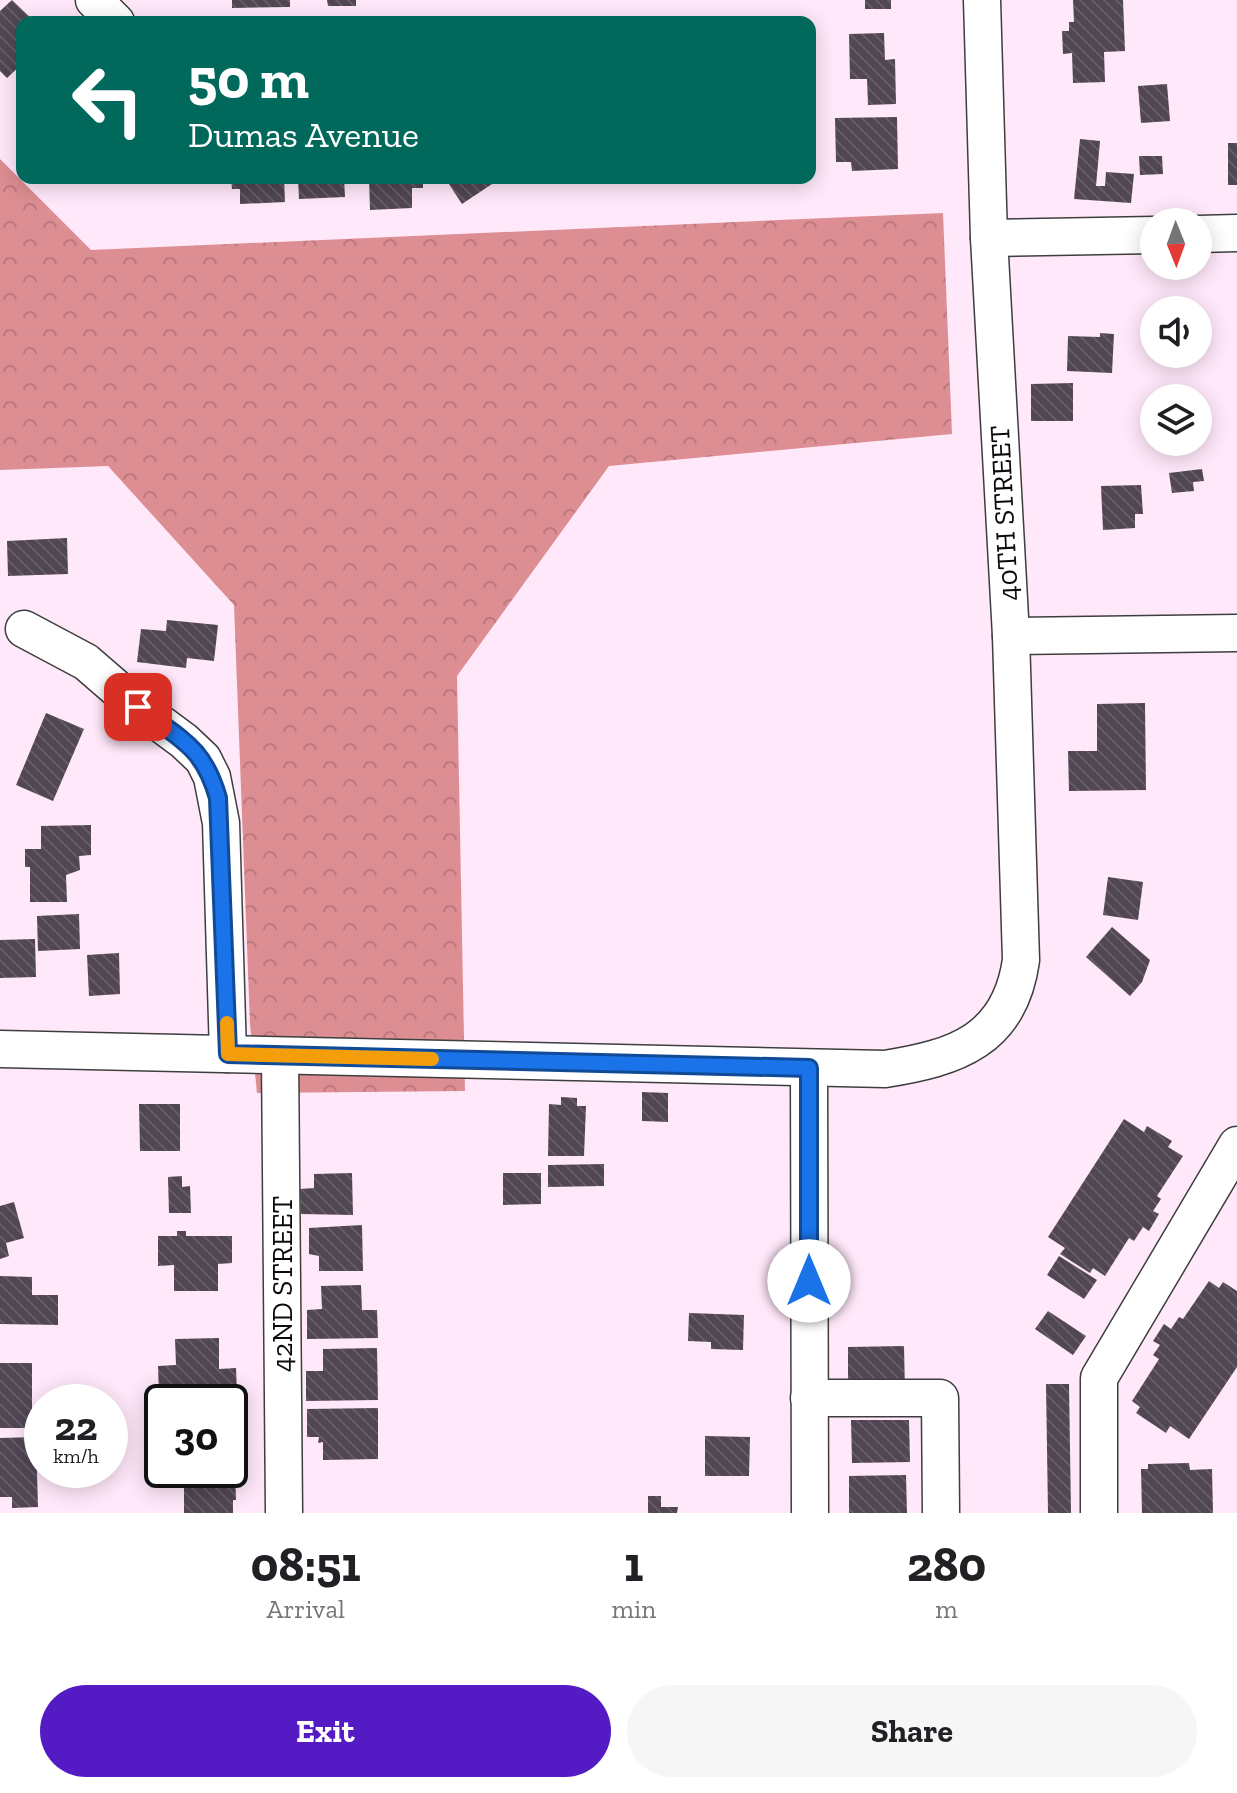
<!DOCTYPE html>
<html lang="en">
<head>
<meta charset="utf-8">
<style>
  body { margin:0; font-family:"Zilla Slab",serif; background:#f6f6f6; color:#202124; height:100vh; display:flex; flex-direction:column; font-size:30px; white-space:nowrap }
  * { box-sizing:border-box; margin:0 }
  p { font-size:26px; color:#757577 }
  .icon { flex:none; width:44px; height:44px; fill:none; stroke:currentColor; stroke-width:2; stroke-linecap:round; stroke-linejoin:round }
  .map { position:relative; height:1513px; overflow:hidden }
  .side { display:flex; flex-direction:column; background:#fff; flex:1 }
  .side>* { flex:none }
  .hud { position:absolute; left:16px; top:16px; width:800px; height:168px; border-radius:16px; box-shadow:0 4px 20px #0003; background:#00695c; color:#fff; overflow:hidden }
  .needle { width:52px; rotate:179deg }
  .controls { position:absolute; left:1140px; top:208px; display:grid; gap:16px }
  .controls a { display:grid; place-items:center; width:72px; height:72px; border-radius:50%; background:#fff; box-shadow:0 4px 20px #0003; font-size:40px }
  .speed { position:absolute; left:24px; top:1384px; display:flex; gap:16px; font-size:40px; font-weight:700; text-align:center }
  .speed>* { display:grid; place-content:center; width:104px; height:104px; border-radius:50%; background:#fff; box-shadow:0 4px 20px #0003; line-height:1 }
  .speed small { font-size:20px; font-weight:400 }
  .speed .limit { border:4px solid #111; border-radius:12px; background:#fff; color:#111 }
  .pin { position:absolute; display:grid; place-items:center; width:68px; height:68px; color:#fff; margin:-34px; border-radius:16px; box-shadow:0 4px 12px #0006 }
  .me { position:absolute; width:88px; margin:-44px; rotate:0deg; stroke-linejoin:round; filter:drop-shadow(0 0 6px #0008) }
  .turn { display:flex; align-items:center; gap:28px; height:168px; padding:0 40px; font-size:36px }
  .turn .icon { width:104px; height:104px; stroke-width:2.5 }
  .turn b { display:block; font-size:56px; line-height:68px }
  .eta { display:flex; justify-content:space-evenly; align-items:center; height:136px; text-align:center }
  .eta b { font-size:48px; font-weight:700; line-height:56px }
  .cta { display:flex; gap:16px; margin-top:auto; padding:16px 40px }
  .cta a { flex:1; height:92px; border-radius:48px; background:#541ac4; color:#fff; font-size:32px; font-weight:700; line-height:92px; text-align:center }
  .cta a+a { background:#f6f6f6; color:#202124 }
  .map>svg:first-child { display:block }
  .forest { fill:url(#forest-crowns) }
  .building { fill:url(#building-back-hatch) }
  .lines { fill:none; stroke-linecap:round; stroke-linejoin:round }
  .minor-casing { stroke:#3e3e3e; stroke-width:39 }
  .minor { stroke:#fff; stroke-width:36 }
  .route-casing { stroke:#114b97; stroke-width:20 }
  .route { stroke:#1a73e8; stroke-width:14 }
  .slow { stroke:#f59e0b; stroke-width:14 }
  .labels { text-anchor:middle; dominant-baseline:central; stroke-width:8; stroke-linejoin:round; paint-order:stroke }
  .street-label { font-size:28px; fill:#0b0b0b; stroke:#fff }
</style>
</head>
<body>
<div class="map">
<svg width="1237" height="1513" viewBox="0 0 1237 1513">
  <defs>
    <pattern id="forest-crowns" width="20" height="18" patternUnits="userSpaceOnUse" patternTransform="scale(2)"><rect width="20" height="18" fill="#dd8e92"/><path d="M2 6a3 3 0 1 1 6 0M12 15a3 3 0 1 1 6 0" fill="none" stroke="#bc797d"/></pattern>
    <pattern id="building-back-hatch" width="6" height="6" patternUnits="userSpaceOnUse" patternTransform="scale(2)"><rect width="6" height="6" fill="#514654"/><path d="M-1 5l2 2M0 0l6 6M5-1l2 2" fill="none" stroke="#655c68"/></pattern>
  </defs>
  <rect width="100%" height="100%" fill="#ffe8fa"/>
  <path class="forest" d="M 0,159 L 91,250 L 943,213 L 952,434 L 609,466 L 457,676 L 465,1091 L 257,1093 L 250,1024 L 234,605 L 108,466 L 0,470 Z"/>
  <g class="building">
    <path d="M 12,0 L 35,22 L 22,22 L 22,64 L 7,78 L 0,71 L 0,11 Z"/>
    <path d="M 232,0 L 290,0 L 290,7 L 232,8 Z"/>
    <path d="M 327,0 L 356,0 L 356,6 L 328,6 Z"/>
    <rect x="865" y="0" width="26" height="9"/>
    <path d="M 1073,0 L 1123,0 L 1125,51 L 1104,52 L 1105,82 L 1073,83 L 1072,53 L 1063,54 L 1062,31 L 1069,31 L 1069,22 L 1074,22 Z"/>
    <path d="M 884,33 L 885,60 L 895,59 L 896,104 L 868,105 L 867,79 L 850,79 L 849,34 Z"/>
    <path d="M 1167,84 L 1170,121 L 1141,123 L 1138,86 Z"/>
    <path d="M 897,117 L 898,169 L 852,171 L 851,162 L 836,162 L 835,118 Z"/>
    <path d="M 1080,139 L 1100,141 L 1096,186 L 1105,186 L 1106,172 L 1134,174 L 1131,203 L 1074,199 Z"/>
    <rect x="1228" y="143" width="9" height="42"/>
    <path d="M 1139,156 L 1162,156 L 1163,174 L 1140,175 Z"/>
    <path d="M 231,178 L 284,178 L 285,202 L 240,204 L 240,189 L 232,189 Z"/>
    <path d="M 298,178 L 344,178 L 345,197 L 299,199 Z"/>
    <path d="M 369,178 L 423,178 L 423,188 L 412,188 L 412,208 L 370,210 Z"/>
    <path d="M 445,178 L 501,178 L 462,204 Z"/>
    <path d="M 1100,333 L 1114,334 L 1112,373 L 1067,371 L 1068,336 L 1100,337 Z"/>
    <path d="M 1073,383 L 1073,421 L 1031,421 L 1031,384 Z"/>
    <path d="M 1202,469 L 1204,481 L 1193,482 L 1194,491 L 1172,493 L 1169,473 Z"/>
    <path d="M 1141,485 L 1143,514 L 1135,514 L 1135,528 L 1103,530 L 1101,486 Z"/>
    <path d="M 67,538 L 68,574 L 8,576 L 7,541 Z"/>
    <path d="M 167,620 L 218,625 L 214,661 L 187,658 L 186,668 L 137,662 L 141,629 L 166,631 Z"/>
    <path d="M 1145,703 L 1146,790 L 1069,791 L 1068,751 L 1097,751 L 1097,704 Z"/>
    <path d="M 46,713 L 84,729 L 53,801 L 16,785 Z"/>
    <path d="M 91,825 L 91,855 L 79,856 L 80,870 L 66,875 L 67,902 L 30,902 L 30,867 L 25,867 L 25,849 L 41,849 L 41,826 Z"/>
    <path d="M 1108,877 L 1143,882 L 1138,920 L 1103,915 Z"/>
    <path d="M 79,914 L 80,949 L 38,951 L 37,916 Z"/>
    <path d="M 1112,927 L 1150,960 L 1142,982 L 1130,996 L 1086,957 Z"/>
    <path d="M 35,939 L 36,977 L 0,978 L 0,940 Z"/>
    <path d="M 119,953 L 120,994 L 89,996 L 87,955 Z"/>
    <path d="M 642,1092 L 668,1093 L 668,1122 L 642,1121 Z"/>
    <path d="M 561,1097 L 577,1098 L 577,1106 L 586,1106 L 584,1156 L 548,1156 L 549,1104 L 561,1105 Z"/>
    <path d="M 139,1104 L 180,1104 L 180,1151 L 140,1151 Z"/>
    <path d="M 1124,1119 L 1144,1132 L 1147,1126 L 1172,1141 L 1168,1147 L 1183,1156 L 1157,1196 L 1161,1199 L 1153,1211 L 1159,1214 L 1149,1231 L 1143,1227 L 1134,1241 L 1129,1238 L 1105,1276 L 1093,1268 L 1090,1273 L 1060,1254 L 1065,1248 L 1048,1237 Z"/>
    <path d="M 604,1164 L 604,1186 L 548,1187 L 548,1165 Z"/>
    <path d="M 352,1173 L 353,1215 L 301,1214 L 300,1189 L 314,1188 L 314,1174 Z"/>
    <path d="M 503,1173 L 541,1173 L 541,1204 L 503,1205 Z"/>
    <path d="M 182,1176 L 182,1187 L 190,1186 L 191,1213 L 169,1213 L 168,1177 Z"/>
    <path d="M 14,1202 L 24,1238 L 6,1243 L 9,1256 L 0,1259 L 0,1206 Z"/>
    <path d="M 362,1225 L 363,1271 L 319,1271 L 319,1256 L 309,1254 L 309,1228 Z"/>
    <path d="M 177,1231 L 186,1231 L 186,1236 L 232,1236 L 232,1263 L 218,1264 L 218,1291 L 174,1291 L 174,1265 L 158,1266 L 158,1236 L 177,1236 Z"/>
    <path d="M 1059,1256 L 1097,1280 L 1084,1299 L 1047,1275 Z"/>
    <path d="M 0,1276 L 32,1277 L 32,1295 L 58,1295 L 58,1325 L 0,1324 Z"/>
    <path d="M 1209,1281 L 1219,1288 L 1223,1282 L 1237,1291 L 1237,1367 L 1189,1439 L 1170,1426 L 1166,1433 L 1136,1413 L 1140,1407 L 1132,1401 L 1159,1359 L 1153,1355 L 1160,1345 L 1153,1341 L 1164,1324 L 1171,1329 L 1179,1317 L 1183,1319 Z"/>
    <path d="M 361,1285 L 362,1310 L 377,1310 L 378,1338 L 307,1339 L 307,1310 L 322,1309 L 321,1286 Z"/>
    <path d="M 1048,1311 L 1086,1336 L 1073,1355 L 1035,1329 Z"/>
    <path d="M 689,1313 L 744,1315 L 743,1350 L 711,1349 L 711,1342 L 688,1341 Z"/>
    <path d="M 219,1338 L 219,1369 L 236,1368 L 237,1394 L 159,1395 L 158,1366 L 176,1365 L 175,1339 Z"/>
    <path d="M 904,1346 L 905,1391 L 848,1392 L 848,1347 Z"/>
    <path d="M 377,1348 L 378,1400 L 306,1401 L 306,1371 L 323,1371 L 323,1349 Z"/>
    <rect x="0" y="1363" width="32" height="65"/>
    <path d="M 1046,1384 L 1069,1384 L 1071,1513 L 1048,1513 Z"/>
    <path d="M 378,1408 L 378,1459 L 323,1460 L 323,1442 L 318,1443 L 319,1437 L 307,1437 L 307,1409 Z"/>
    <path d="M 851,1420 L 909,1420 L 910,1462 L 852,1463 Z"/>
    <path d="M 705,1436 L 750,1437 L 749,1476 L 705,1476 Z"/>
    <path d="M 36,1437 L 38,1507 L 12,1508 L 12,1497 L 0,1497 L 0,1438 Z"/>
    <path d="M 1189,1463 L 1190,1470 L 1212,1469 L 1213,1513 L 1142,1513 L 1141,1469 L 1148,1469 L 1148,1464 Z"/>
    <path d="M 184,1471 L 235,1471 L 236,1500 L 233,1500 L 233,1513 L 184,1513 Z"/>
    <path d="M 906,1475 L 907,1513 L 849,1513 L 849,1476 Z"/>
    <path d="M 648,1496 L 661,1496 L 661,1507 L 678,1507 L 677,1513 L 648,1513 Z"/>
  </g>
  <g class="lines">
    <defs>
      <g id="minor">
        <path d="M 94,0 L 116,22"/>
        <path d="M 1198,234 L 1237,233"/>
        <path d="M 989,238 L 1154,235"/>
        <path d="M 24,629 L 86,662 L 138,707 L 184,741 L 203,759 L 212,777 L 221,823 L 228,1054"/>
        <path d="M 1011,636 L 1237,633"/>
        <path d="M 0,1049 L 885,1069 C 956,1058 1010,1040 1021,960 L 1011,636 L 989,238 L 982,0"/>
        <path d="M 280,1056 L 284,1512"/>
        <path d="M 809,1068 L 810,1513"/>
        <path d="M 809,1398 L 940,1398 L 941,1513"/>
        <path d="M 1099,1513 L 1099,1378 L 1237,1145"/>
      </g>
    </defs>
    <use href="#minor" class="minor-casing"/>
    <use href="#minor" class="minor"/>
  </g>
  <g class="lines">
    <defs>
      <path id="route" d="M 138,707 C 179,739 203,745 218,798 L 228,1054 L 809,1068 L 809,1281"/>
    </defs>
    <use href="#route" class="route-casing"/>
    <use href="#route" class="route"/>
    <path class="slow" d="M 227,1023 L 228,1054 L 432,1059"/>
  </g>
  <g class="labels">
    <g class="street-label">
      <text transform="translate(1004 513) rotate(-93)">40TH STREET</text>
      <text transform="translate(282 1284) rotate(-90)">42ND STREET</text>
    </g>
  </g>
</svg>
<div class="controls">
<a><svg class="needle" viewBox="-14 -14 28 28"><path d="M0-13l5 13h-10z" fill="#e53935"/><path d="M0 13l5-13h-10z" fill="#757577"/></svg></a>
<a><svg class="icon" aria-label="sound" viewBox="0 0 24 24"><path d="M4 9h4l5-4v14l-5-4H4zM17 9q2 3 0 6"/></svg></a>
<a><svg class="icon" aria-label="layers" viewBox="0 0 24 24"><path d="M12 4l9 5-9 5-9-5zM3 14l9 5 9-5"/></svg></a>
</div>
<div class="speed"><div>22<small>km/h</small></div><div class="limit">30</div></div>
<div class="pin" style="left:138px;top:707px;background:#d93025"><svg class="icon" aria-label="arrive" viewBox="0 0 24 24"><path d="M6 21V4h12l-3 4 3 4H6"/></svg></div>
<svg class="me" style="left:809px;top:1281px" viewBox="-20 -20 40 40"><circle r="19" fill="#fff"/><path d="M0-13L10 11 0 6-10 11z" fill="#1a73e8"/></svg>
<div class="hud">
<div class="turn"><svg class="icon" aria-label="left" viewBox="0 0 24 24"><path d="M17 20v-9H6M10 6l-5 5 5 5"/></svg><div><b>50 m</b>Dumas Avenue</div></div>
</div>
</div>
<section class="side">
<div class="eta">
<div><b>08:51</b><p>Arrival</p></div>
<div><b>1</b><p>min</p></div>
<div><b>280</b><p>m</p></div>
</div>
<div class="cta"><a>Exit</a><a>Share</a></div>
</section>
</body>
</html>
